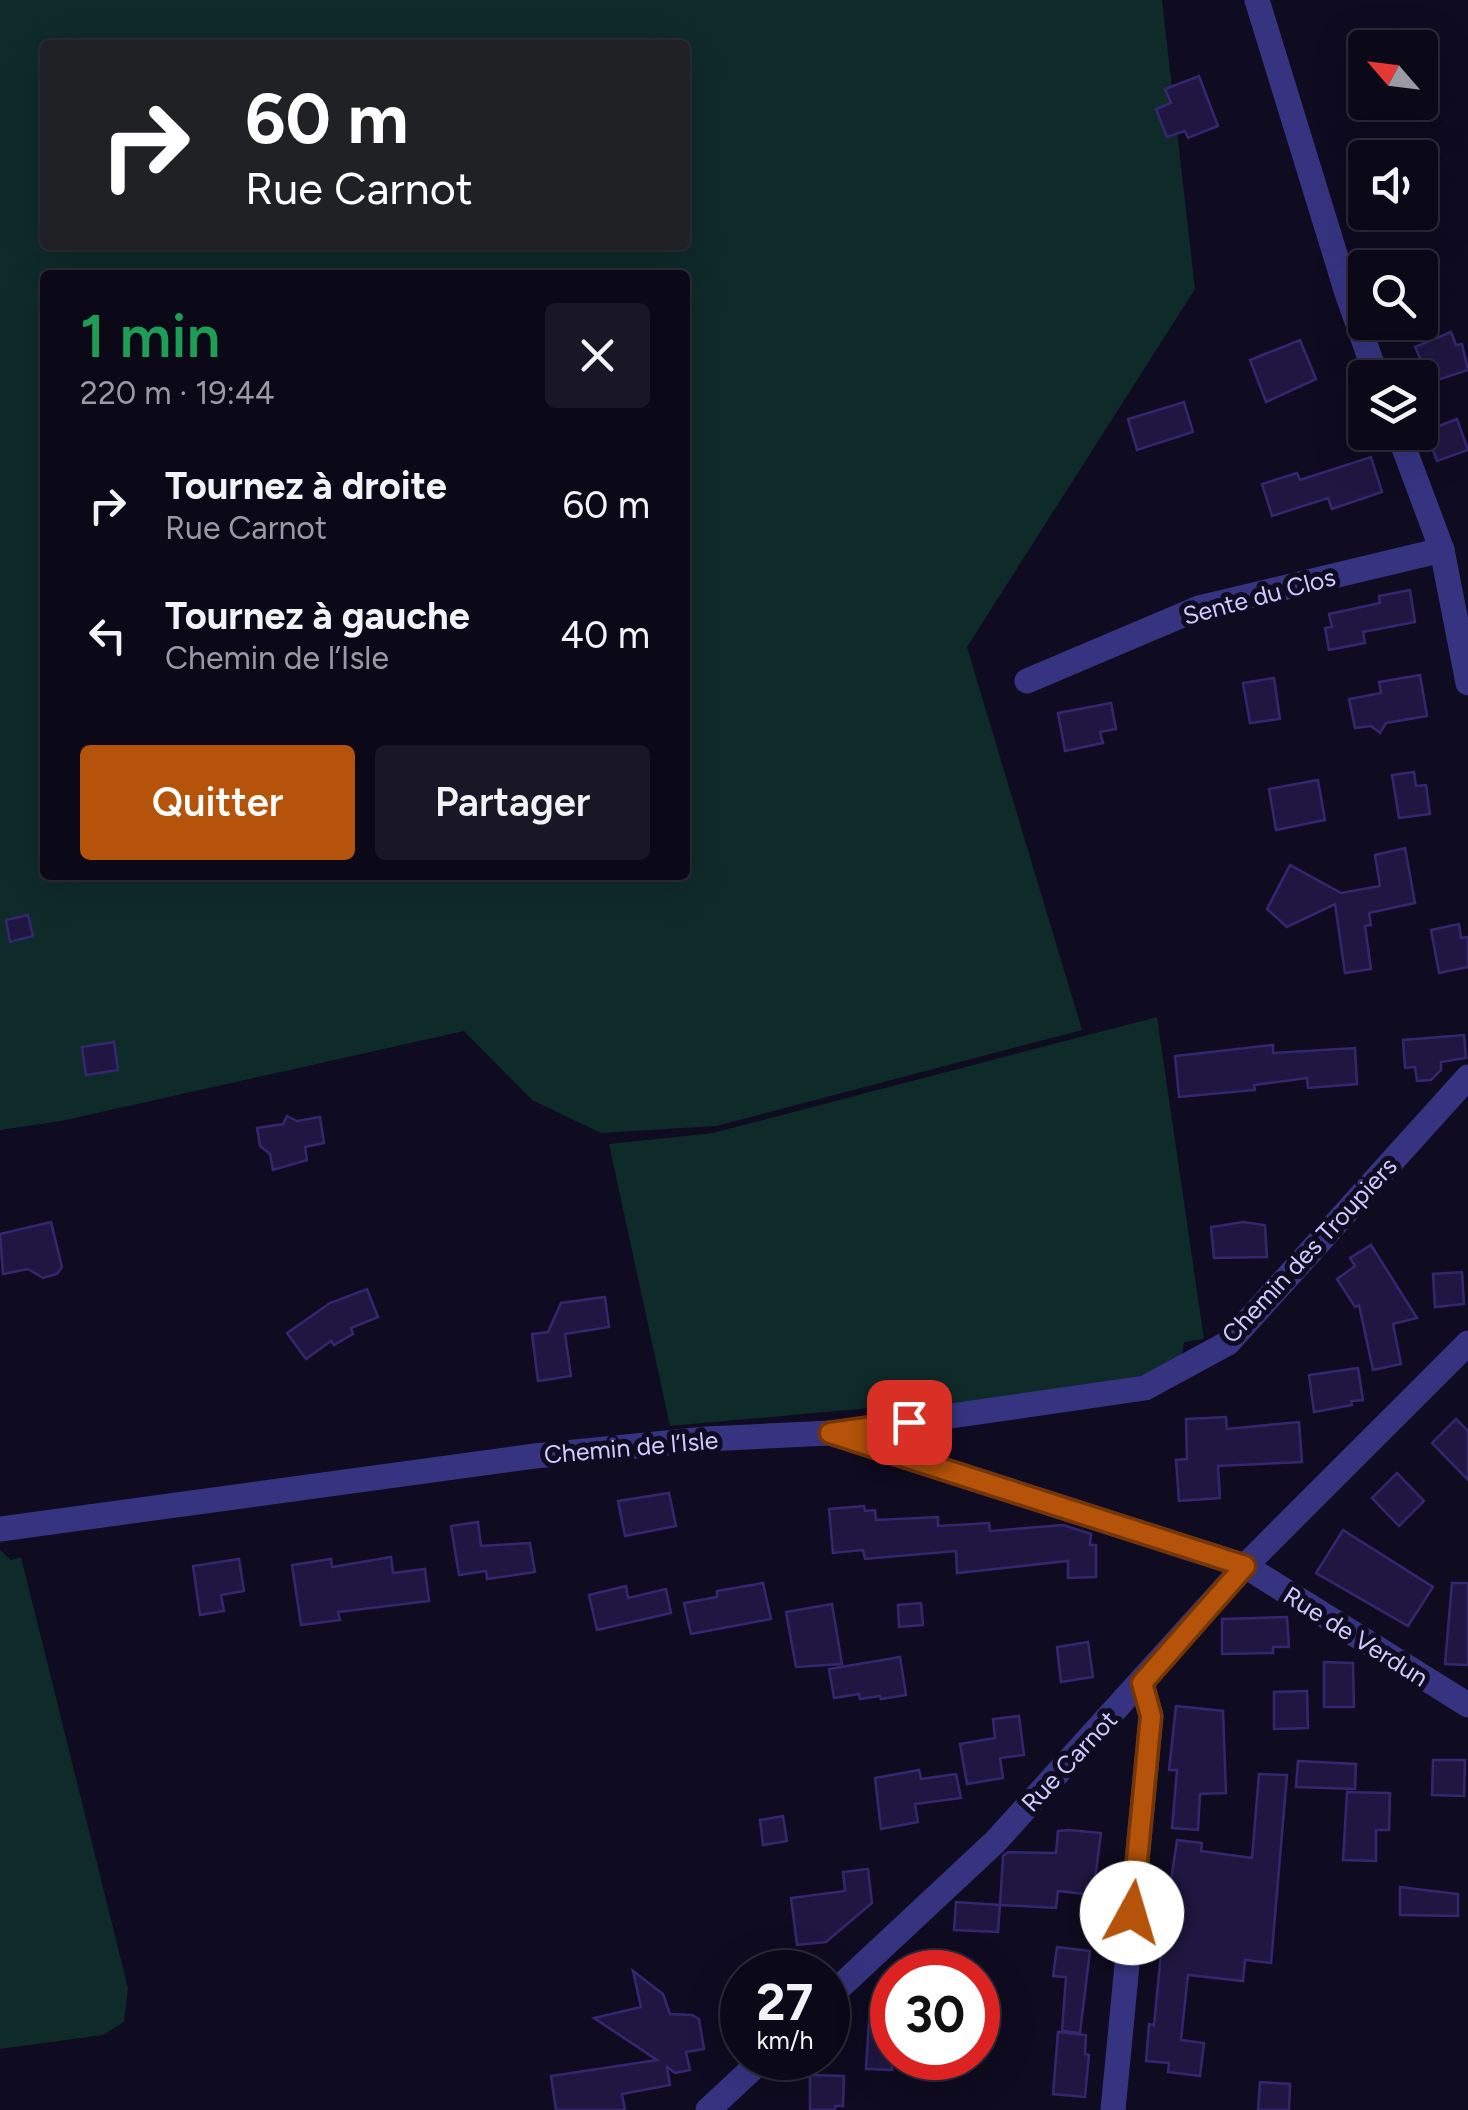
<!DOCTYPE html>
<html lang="fr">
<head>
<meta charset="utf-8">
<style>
  body { margin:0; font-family:Figtree,sans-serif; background:#191625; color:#f1f3f6; height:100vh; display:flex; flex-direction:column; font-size:38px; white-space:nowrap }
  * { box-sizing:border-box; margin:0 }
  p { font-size:32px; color:#9a9aa2 }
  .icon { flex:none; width:55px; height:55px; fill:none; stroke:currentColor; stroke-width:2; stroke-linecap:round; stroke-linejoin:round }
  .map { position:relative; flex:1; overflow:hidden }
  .side { position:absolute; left:40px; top:270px; width:650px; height:610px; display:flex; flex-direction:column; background:#0b0818; border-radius:10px; box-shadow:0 10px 40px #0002,0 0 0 2px #2b2937 }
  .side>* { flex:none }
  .top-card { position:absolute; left:40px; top:40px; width:650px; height:210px; border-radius:10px; box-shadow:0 10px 40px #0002,0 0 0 2px #2b2937; background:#202124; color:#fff; overflow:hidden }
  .needle { width:65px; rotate:298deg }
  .fabs { position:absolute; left:1348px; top:30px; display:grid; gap:20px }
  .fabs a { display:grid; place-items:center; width:90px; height:90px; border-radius:10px; background:#0b0818; box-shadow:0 10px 40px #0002,0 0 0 2px #2b2937; font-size:50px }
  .speed { position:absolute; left:720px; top:1950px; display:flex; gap:20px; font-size:50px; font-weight:700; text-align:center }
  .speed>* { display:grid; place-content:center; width:130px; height:130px; border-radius:50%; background:#0b0818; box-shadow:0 10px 40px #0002,0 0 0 2px #2b2937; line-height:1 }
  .speed small { font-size:25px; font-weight:400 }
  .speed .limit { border:15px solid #d22; background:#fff; color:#111 }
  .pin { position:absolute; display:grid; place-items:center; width:85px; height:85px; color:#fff; margin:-42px; border-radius:20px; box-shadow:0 5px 15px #0006 }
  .me { position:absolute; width:110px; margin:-55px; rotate:6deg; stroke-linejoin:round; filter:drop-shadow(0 0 8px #0008) }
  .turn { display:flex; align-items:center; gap:35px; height:210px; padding:0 40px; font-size:45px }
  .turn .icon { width:130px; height:130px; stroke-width:2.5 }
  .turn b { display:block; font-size:70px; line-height:85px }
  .round { display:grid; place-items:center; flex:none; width:105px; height:105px; border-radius:10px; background:#191625 }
  .summary { display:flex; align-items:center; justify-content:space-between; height:170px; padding:0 40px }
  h1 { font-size:60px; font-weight:600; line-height:75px; color:#1e9e55 }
  .action { display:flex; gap:20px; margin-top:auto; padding:20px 40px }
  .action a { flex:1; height:115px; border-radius:10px; background:#b45309; color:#fff; font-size:40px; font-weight:600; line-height:115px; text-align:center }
  .action a+a { background:#191625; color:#f1f3f6 }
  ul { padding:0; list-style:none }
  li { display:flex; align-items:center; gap:30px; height:130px; padding:0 40px }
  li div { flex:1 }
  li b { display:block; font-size:38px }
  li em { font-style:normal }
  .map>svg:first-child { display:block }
  .green { fill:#0e2a29; fill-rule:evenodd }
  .building { fill:#1f1741; stroke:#35276f; stroke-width:2.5 }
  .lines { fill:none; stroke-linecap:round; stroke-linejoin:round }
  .minor { stroke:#363481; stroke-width:25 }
  .route-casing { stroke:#753606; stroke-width:25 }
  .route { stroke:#b45309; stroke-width:18 }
  .labels { text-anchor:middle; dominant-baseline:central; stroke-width:10; stroke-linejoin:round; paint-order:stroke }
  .street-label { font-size:25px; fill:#d0caff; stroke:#0f0b20 }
</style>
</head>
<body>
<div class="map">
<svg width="1468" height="2110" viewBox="0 0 1468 2110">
  <rect width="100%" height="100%" fill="#0f0b20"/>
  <g class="green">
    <path d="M 0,0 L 1162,0 L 1195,289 L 967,647 L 1082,1030 L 716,1126 L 601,1133 L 532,1100 L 464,1031 L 61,1121 L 0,1130 ZM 45,45 L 685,45 L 685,245 L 45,245 ZM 45,275 L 685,275 L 685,875 L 45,875 Z"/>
    <path d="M 1157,1017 L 1204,1339 L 1184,1342 L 1182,1354 L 1147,1376 L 881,1416 L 870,1408 L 670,1426 L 609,1144 L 713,1133 Z"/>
    <path d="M 0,1550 L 11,1560 L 21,1557 L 128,1988 L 124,2022 L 103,2035 L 0,2049 Z"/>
  </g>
  <g class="building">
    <path d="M 1199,76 L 1218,126 L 1188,138 L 1185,131 L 1167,137 L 1156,109 L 1171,103 L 1165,89 Z"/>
    <path d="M 1451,332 L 1456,345 L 1462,344 L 1468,370 L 1431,382 L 1415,347 Z"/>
    <path d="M 1300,340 L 1316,379 L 1266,402 L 1250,360 Z"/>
    <path d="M 1184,402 L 1193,432 L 1137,450 L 1128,419 Z"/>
    <path d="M 1457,419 L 1468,450 L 1437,461 L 1426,431 Z"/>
    <path d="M 1371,457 L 1382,492 L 1332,509 L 1328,498 L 1272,516 L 1262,484 L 1297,473 L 1300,480 Z"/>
    <path d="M 1410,590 L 1415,622 L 1363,632 L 1365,643 L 1329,650 L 1325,628 L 1332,627 L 1329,614 L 1380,603 L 1379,596 Z"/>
    <path d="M 1420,675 L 1427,716 L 1386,723 L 1380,733 L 1371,726 L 1355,728 L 1349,699 L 1381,693 L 1379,682 Z"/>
    <path d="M 1274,678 L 1280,719 L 1250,723 L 1243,683 Z"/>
    <path d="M 1111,703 L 1116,729 L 1100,732 L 1103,743 L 1065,751 L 1058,713 Z"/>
    <path d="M 1414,772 L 1416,786 L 1426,785 L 1430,814 L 1399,818 L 1392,775 Z"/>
    <path d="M 1318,780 L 1325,820 L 1276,830 L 1269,789 Z"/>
    <path d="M 1405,848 L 1415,903 L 1369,913 L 1371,925 L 1365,926 L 1371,969 L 1345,973 L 1335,904 L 1287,927 L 1267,909 L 1290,865 L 1341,893 L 1380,886 L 1375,855 Z"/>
    <path d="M 28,915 L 33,936 L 10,942 L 6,920 Z"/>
    <path d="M 1459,924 L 1461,938 L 1468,937 L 1468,967 L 1439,973 L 1431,930 Z"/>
    <path d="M 1464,1035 L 1466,1058 L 1441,1062 L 1441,1070 L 1431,1080 L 1417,1081 L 1415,1067 L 1405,1068 L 1403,1040 Z"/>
    <path d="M 114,1042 L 118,1070 L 86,1075 L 82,1047 Z"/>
    <path d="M 1273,1045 L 1273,1053 L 1355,1048 L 1357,1084 L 1308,1088 L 1307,1078 L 1254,1085 L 1255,1090 L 1179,1097 L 1175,1056 Z"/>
    <path d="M 287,1116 L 297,1121 L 320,1117 L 324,1143 L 305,1147 L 307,1160 L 273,1170 L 270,1154 L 260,1146 L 257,1128 L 283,1124 Z"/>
    <path d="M 51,1222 L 62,1267 L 57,1274 L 43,1278 L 28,1269 L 3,1274 L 0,1234 Z"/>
    <path d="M 1243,1222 L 1265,1225 L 1267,1257 L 1214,1258 L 1211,1227 Z"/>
    <path d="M 1371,1245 L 1417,1318 L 1393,1324 L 1401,1364 L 1373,1370 L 1359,1305 L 1355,1307 L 1337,1279 L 1355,1266 L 1350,1258 Z"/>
    <path d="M 1462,1272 L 1464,1304 L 1435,1307 L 1433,1274 Z"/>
    <path d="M 367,1289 L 378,1317 L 351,1328 L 353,1334 L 334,1345 L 331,1341 L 306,1359 L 287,1333 L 330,1303 Z"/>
    <path d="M 605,1297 L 609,1327 L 565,1334 L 571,1376 L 538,1381 L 532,1334 L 548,1332 L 561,1303 Z"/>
    <path d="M 1358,1368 L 1363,1400 L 1351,1401 L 1352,1405 L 1314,1412 L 1309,1375 Z"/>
    <path d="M 1226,1417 L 1227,1429 L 1299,1422 L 1302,1462 L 1218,1466 L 1220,1498 L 1179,1501 L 1176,1460 L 1187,1459 L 1186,1419 Z"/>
    <path d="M 1456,1419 L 1468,1431 L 1468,1480 L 1432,1443 Z"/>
    <path d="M 1397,1473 L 1424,1501 L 1399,1526 L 1372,1498 Z"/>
    <path d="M 669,1493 L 676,1526 L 625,1536 L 618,1501 Z"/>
    <path d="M 864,1506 L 865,1511 L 875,1510 L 876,1520 L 938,1517 L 938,1526 L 989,1523 L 990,1531 L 1063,1525 L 1091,1534 L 1090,1545 L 1096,1545 L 1096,1577 L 1068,1578 L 1068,1561 L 957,1573 L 956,1551 L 865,1559 L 863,1550 L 833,1553 L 829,1509 Z"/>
    <path d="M 478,1522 L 481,1546 L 530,1543 L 535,1572 L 487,1579 L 486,1571 L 459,1575 L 451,1526 Z"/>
    <path d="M 1343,1530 L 1433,1587 L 1408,1626 L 1316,1573 Z"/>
    <path d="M 391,1557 L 393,1573 L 425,1569 L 429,1601 L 338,1612 L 340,1620 L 301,1625 L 292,1565 L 331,1559 L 332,1567 Z"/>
    <path d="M 239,1559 L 244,1591 L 221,1595 L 224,1611 L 200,1615 L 193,1566 Z"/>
    <path d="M 763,1583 L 771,1619 L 691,1634 L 684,1603 L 717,1597 L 717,1591 Z"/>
    <path d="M 1452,1583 L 1468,1583 L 1468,1665 L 1445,1664 Z"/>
    <path d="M 626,1586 L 628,1598 L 666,1589 L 671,1613 L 597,1630 L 589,1595 Z"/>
    <path d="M 921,1603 L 923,1625 L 899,1627 L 898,1605 Z"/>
    <path d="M 832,1604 L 842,1664 L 796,1667 L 786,1612 Z"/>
    <path d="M 1287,1617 L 1289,1647 L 1273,1647 L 1273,1653 L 1222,1654 L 1222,1619 Z"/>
    <path d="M 1088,1642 L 1093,1677 L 1061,1682 L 1057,1647 Z"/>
    <path d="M 900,1657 L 906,1695 L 881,1699 L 880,1696 L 860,1699 L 859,1694 L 834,1698 L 829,1669 Z"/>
    <path d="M 1324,1662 L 1353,1663 L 1354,1707 L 1324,1707 Z"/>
    <path d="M 1307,1691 L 1308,1728 L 1274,1729 L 1274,1692 Z"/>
    <path d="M 1176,1706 L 1223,1711 L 1226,1793 L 1200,1794 L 1198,1830 L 1172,1828 L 1177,1770 L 1169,1770 Z"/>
    <path d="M 1019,1716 L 1024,1755 L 1000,1758 L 1003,1778 L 967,1784 L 960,1744 L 995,1738 L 993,1719 Z"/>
    <path d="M 1433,1760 L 1465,1760 L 1464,1796 L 1432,1795 Z"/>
    <path d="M 1298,1761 L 1356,1764 L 1355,1789 L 1296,1787 Z"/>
    <path d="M 919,1770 L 921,1779 L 956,1774 L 961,1798 L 915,1804 L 918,1822 L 881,1829 L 875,1778 Z"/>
    <path d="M 1259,1774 L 1287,1775 L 1271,1963 L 1245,1960 L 1243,1981 L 1188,1975 L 1181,2040 L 1204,2043 L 1200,2076 L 1168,2072 L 1169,2063 L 1146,2061 L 1149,2024 L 1154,2025 L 1168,1881 L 1171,1881 L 1177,1840 L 1202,1843 L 1201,1851 L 1252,1858 Z"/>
    <path d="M 1347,1792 L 1390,1793 L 1389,1830 L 1376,1830 L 1376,1861 L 1343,1860 Z"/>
    <path d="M 783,1816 L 787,1841 L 763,1845 L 760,1820 Z"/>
    <path d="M 1069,1830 L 1101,1833 L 1093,1895 L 1058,1891 L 1056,1908 L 1000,1905 L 998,1932 L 954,1930 L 956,1902 L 1000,1905 L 1003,1856 L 1008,1852 L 1056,1853 L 1058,1831 Z"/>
    <path d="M 868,1869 L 872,1903 L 826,1942 L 797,1945 L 791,1898 L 845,1891 L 843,1872 Z"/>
    <path d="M 1400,1887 L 1458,1894 L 1458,1916 L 1400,1915 Z"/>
    <path d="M 1057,1947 L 1090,1951 L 1080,2033 L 1062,2031 L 1066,1977 L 1053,1976 Z"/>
    <path d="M 633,1971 L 663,1994 L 670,2014 L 692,2015 L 699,2019 L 704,2049 L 686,2052 L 690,2070 L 675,2073 L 667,2067 L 670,2085 L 622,2094 L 625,2110 L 556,2110 L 551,2076 L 657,2060 L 594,2018 L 641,2007 Z"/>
    <path d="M 869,2020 L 892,2021 L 892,2070 L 866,2069 Z"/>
    <path d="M 1058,2032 L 1086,2035 L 1085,2054 L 1089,2055 L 1085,2097 L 1053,2094 Z"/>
    <path d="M 810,2075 L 844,2076 L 843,2106 L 835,2106 L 835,2110 L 810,2110 Z"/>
    <path d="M 1260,2082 L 1290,2084 L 1289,2110 L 1258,2110 Z"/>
  </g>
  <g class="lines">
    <g class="minor">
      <path d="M 1257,0 L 1347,293 L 1377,378"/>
      <path d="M 1398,432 L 1442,550 L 1468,683"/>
      <path d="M 1027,681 L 1199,608 L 1442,550"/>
      <path d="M 840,1432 L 1145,1388 L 1228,1343 L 1468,1077"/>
      <path d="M 0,1529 L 535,1456 L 706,1439 L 830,1433 L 1245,1566 L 1468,1705"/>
      <path d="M 828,1998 L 996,1841 L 1245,1566 L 1468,1343"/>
      <path d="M 708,2110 L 764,2058"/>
      <path d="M 1113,2110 L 1151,1716 L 1142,1683"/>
    </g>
  </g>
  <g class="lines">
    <defs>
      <path id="route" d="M 909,1422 L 830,1433 L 1245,1566 L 1142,1683 L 1151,1716 L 1132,1913"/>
    </defs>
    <use href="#route" class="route-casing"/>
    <use href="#route" class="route"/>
  </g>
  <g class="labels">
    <g class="street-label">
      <text transform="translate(1259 596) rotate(-15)">Sente du Clos</text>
      <text transform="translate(1309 1250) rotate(-47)">Chemin des Troupiers</text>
      <text transform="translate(631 1447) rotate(-5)">Chemin de l’Isle</text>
      <text transform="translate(1356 1636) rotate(32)">Rue de Verdun</text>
      <text transform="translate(1069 1761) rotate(-47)">Rue Carnot</text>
    </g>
  </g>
</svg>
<div class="fabs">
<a><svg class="needle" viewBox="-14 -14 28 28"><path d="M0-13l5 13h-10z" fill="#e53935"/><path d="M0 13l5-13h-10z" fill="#9a9aa2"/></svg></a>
<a><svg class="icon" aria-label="sound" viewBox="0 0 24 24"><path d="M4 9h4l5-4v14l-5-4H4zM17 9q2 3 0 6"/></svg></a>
<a><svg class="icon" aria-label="search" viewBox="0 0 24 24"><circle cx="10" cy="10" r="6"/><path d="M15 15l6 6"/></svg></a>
<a><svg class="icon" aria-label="layers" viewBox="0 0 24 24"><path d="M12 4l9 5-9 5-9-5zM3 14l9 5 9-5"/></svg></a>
</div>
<div class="speed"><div>27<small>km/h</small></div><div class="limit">30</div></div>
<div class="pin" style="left:909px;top:1422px;background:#d93025"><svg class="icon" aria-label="arrive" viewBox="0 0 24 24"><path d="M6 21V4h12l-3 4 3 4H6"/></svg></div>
<svg class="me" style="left:1132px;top:1913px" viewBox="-20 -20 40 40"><circle r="19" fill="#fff"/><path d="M0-13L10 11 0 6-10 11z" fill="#b45309"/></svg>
<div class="top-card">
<div class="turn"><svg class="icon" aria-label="right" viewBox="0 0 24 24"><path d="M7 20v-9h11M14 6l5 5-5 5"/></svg><div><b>60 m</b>Rue Carnot</div></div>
</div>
<section class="side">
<div class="summary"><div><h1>1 min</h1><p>220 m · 19:44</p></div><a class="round"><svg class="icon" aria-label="close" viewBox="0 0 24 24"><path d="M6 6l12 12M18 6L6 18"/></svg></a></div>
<ul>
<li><svg class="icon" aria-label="right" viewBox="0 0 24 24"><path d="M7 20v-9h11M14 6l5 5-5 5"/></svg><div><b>Tournez à droite</b><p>Rue Carnot</p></div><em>60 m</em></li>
<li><svg class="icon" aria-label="left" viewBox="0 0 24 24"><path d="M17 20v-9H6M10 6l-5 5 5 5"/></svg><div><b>Tournez à gauche</b><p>Chemin de l’Isle</p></div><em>40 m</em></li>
</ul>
<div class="action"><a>Quitter</a><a>Partager</a></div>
</section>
</div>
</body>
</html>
